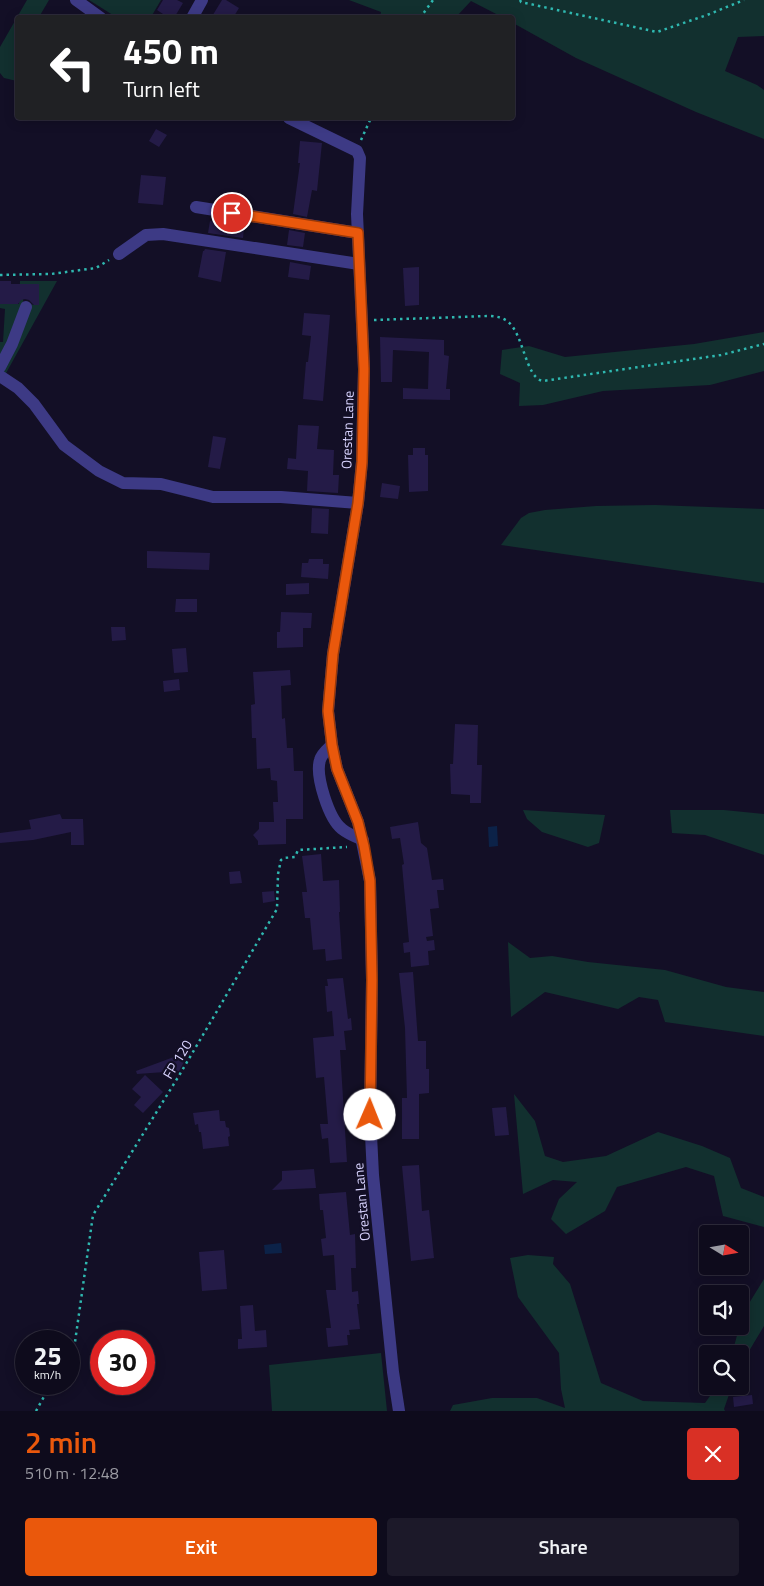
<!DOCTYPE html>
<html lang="en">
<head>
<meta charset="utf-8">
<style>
  body { margin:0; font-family:"Titillium Web",sans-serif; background:#1c1929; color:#f1f3f6; height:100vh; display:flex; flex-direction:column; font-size:19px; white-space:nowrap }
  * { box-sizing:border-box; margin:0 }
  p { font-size:16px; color:#9b9ba3 }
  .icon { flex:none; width:28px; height:28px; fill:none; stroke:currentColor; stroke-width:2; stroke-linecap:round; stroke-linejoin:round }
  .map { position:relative; height:1411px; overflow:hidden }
  .sheet { display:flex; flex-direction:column; background:#0e0b1c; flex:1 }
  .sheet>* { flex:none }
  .banner { position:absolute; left:15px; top:15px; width:500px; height:105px; border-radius:5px; box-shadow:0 2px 12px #0003,0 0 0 1px #2e2b3b; background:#202124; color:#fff; overflow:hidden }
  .needle { width:32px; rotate:101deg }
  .fabs { position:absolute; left:699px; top:1225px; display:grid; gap:10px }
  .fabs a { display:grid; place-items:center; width:50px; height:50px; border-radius:5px; background:#0e0b1c; box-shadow:0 2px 12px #0003,0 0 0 1px #2e2b3b; font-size:25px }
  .speed { position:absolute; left:15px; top:1330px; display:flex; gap:10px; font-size:25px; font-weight:700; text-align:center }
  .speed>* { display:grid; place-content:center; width:65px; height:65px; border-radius:50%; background:#0e0b1c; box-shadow:0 2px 12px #0003,0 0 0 1px #2e2b3b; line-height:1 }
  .speed small { font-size:12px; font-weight:400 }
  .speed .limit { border:8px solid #d22; background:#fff; color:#111 }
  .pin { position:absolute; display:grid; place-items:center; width:42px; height:42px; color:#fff; margin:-21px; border:2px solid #fff; border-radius:50%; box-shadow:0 1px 5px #0007 }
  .me { position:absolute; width:55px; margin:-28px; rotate:1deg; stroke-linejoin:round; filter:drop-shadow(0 0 4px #0008) }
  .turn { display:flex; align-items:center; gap:18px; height:105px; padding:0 25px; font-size:22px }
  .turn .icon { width:65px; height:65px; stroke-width:2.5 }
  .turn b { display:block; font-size:35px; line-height:42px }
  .round { display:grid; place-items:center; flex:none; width:52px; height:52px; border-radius:5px; background:#1c1929 }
  .summary { display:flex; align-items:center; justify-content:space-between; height:85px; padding:0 25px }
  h1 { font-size:30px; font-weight:600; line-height:38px; color:#ea580c }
  .cta { display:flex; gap:10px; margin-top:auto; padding:10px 25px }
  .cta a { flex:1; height:58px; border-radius:5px; background:#ea580c; color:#fff; font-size:20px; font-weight:600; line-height:58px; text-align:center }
  .cta a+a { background:#1c1929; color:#f1f3f6 }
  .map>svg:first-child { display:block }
  .green { fill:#12302f; fill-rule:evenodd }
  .water { fill:#0c2248 }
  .building { fill:#241b47 }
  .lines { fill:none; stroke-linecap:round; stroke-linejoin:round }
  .path { stroke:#2fb8b0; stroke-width:2.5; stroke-dasharray:2.5 4; stroke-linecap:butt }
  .minor { stroke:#3d3a85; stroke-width:12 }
  .route-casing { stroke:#983908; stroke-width:12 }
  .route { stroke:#ea580c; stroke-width:9 }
  .labels { text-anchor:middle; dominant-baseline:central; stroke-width:4.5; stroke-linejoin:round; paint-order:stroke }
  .street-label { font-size:14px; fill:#d9d4ff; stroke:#130f26 }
</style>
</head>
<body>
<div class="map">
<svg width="764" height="1411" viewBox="0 0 764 1411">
  <rect width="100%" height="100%" fill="#130f26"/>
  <g class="green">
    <path d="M 27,0 L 49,0 L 39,17 L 18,18 L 17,81 L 4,78 L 0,73 L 0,47 Z"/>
    <path d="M 89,0 L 161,0 L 151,17 L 116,17 Z"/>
    <path d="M 349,0 L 764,0 L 764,36 L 738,37 L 725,71 L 757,85 L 764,90 L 764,139 L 696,112 L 576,58 L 513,23 L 512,18 L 502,17 L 471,1 L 456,17 L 380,18 L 381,12 Z"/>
    <path d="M 20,281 L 57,281 L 5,375 L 0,376 L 0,342 L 3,342 L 5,309 L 0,308 L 0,303 L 19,304 ZM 23,284 L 39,284 L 38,305 L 23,304 Z"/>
    <path d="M 764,332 L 764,371 L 710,385 L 603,391 L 543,405 L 519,406 L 520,383 L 500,374 L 502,350 L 529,346 L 565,357 L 694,344 Z"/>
    <path d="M 655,505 L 764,509 L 764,583 L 501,545 L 521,518 L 529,513 L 545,510 L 596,506 Z"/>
    <path d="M 523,810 L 605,815 L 599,843 L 588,847 L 542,832 L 527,819 Z"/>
    <path d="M 670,810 L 724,810 L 764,814 L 764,855 L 705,835 L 672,833 Z"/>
    <path d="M 508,942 L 530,958 L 552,956 L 588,962 L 665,970 L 726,987 L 764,992 L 764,1036 L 665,1022 L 658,1000 L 639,997 L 618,1009 L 545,992 L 511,1017 Z"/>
    <path d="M 514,1094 L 535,1121 L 545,1156 L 563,1162 L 606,1156 L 658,1132 L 702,1146 L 730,1158 L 741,1188 L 764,1197 L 764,1227 L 723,1216 L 714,1176 L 686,1167 L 617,1187 L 605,1211 L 566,1234 L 551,1219 L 559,1199 L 577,1182 L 553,1180 L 523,1194 Z"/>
    <path d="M 528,1255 L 554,1257 L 553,1264 L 570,1284 L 601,1383 L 643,1401 L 705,1403 L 717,1386 L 732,1386 L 724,1409 L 725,1411 L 450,1411 L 453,1405 L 492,1398 L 537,1398 L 565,1408 L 561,1389 L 559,1353 L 518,1297 L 510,1258 Z"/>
    <path d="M 764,1279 L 764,1326 L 740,1366 L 740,1354 L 732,1354 L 743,1313 Z"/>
    <path d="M 381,1353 L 387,1411 L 272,1411 L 269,1365 Z"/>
  </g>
  <g class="water">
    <path d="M 497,826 L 498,846 L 489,847 L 488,827 Z"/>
    <path d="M 281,1243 L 282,1253 L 265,1254 L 264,1245 Z"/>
  </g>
  <g class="building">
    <path d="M 163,0 L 177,0 L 183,3 L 174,18 L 169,18 L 157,10 Z"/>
    <path d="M 222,0 L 226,0 L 239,8 L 233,18 L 211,18 Z"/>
    <path d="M 156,129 L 167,135 L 159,147 L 149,141 Z"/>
    <path d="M 300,141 L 322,143 L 317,191 L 312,190 L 307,217 L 293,214 L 300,163 L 298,163 Z"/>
    <path d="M 141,175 L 166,177 L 163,205 L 138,203 Z"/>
    <path d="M 210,221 L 244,228 L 243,238 L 208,233 Z"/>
    <path d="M 289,230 L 305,233 L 303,247 L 287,245 Z"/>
    <path d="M 205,249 L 226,252 L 221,282 L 198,277 L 203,251 L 204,251 Z"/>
    <path d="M 290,262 L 311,266 L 309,280 L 288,277 Z"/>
    <path d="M 419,267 L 419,305 L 405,306 L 403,268 Z"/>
    <path d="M 0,281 L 11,281 L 11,284 L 39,284 L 39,305 L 34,305 L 29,300 L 25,299 L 21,300 L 18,304 L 0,304 Z"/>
    <path d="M 304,313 L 330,315 L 323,401 L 303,399 L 306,362 L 308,362 L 311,336 L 302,335 Z"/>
    <path d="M 380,337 L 444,340 L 444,355 L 449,356 L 446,389 L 450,389 L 450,400 L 403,399 L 403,388 L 428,389 L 429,352 L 393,350 L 392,382 L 381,382 Z"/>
    <path d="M 298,425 L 319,426 L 317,449 L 334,450 L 333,475 L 339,475 L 338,493 L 307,491 L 308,471 L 287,469 L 288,458 L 296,459 Z"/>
    <path d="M 213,436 L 226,438 L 220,469 L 208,467 Z"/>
    <path d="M 413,448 L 425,448 L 425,455 L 428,455 L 428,491 L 409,492 L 408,455 L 413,455 Z"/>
    <path d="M 382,483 L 400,486 L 398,499 L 380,497 Z"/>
    <path d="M 312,508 L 329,509 L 328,534 L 311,533 Z"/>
    <path d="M 147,551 L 210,553 L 209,570 L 147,568 Z"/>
    <path d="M 309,559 L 323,559 L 323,564 L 329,564 L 328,579 L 301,577 L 302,563 L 308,563 Z"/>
    <path d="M 309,583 L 309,594 L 286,595 L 286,584 Z"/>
    <path d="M 176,599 L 197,599 L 197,612 L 175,612 Z"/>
    <path d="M 281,612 L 312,613 L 311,628 L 303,628 L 303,647 L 277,648 L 277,632 L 280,632 Z"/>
    <path d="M 111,627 L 125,627 L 126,640 L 112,641 Z"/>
    <path d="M 186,648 L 188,672 L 174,673 L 172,649 Z"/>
    <path d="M 290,670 L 291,685 L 281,686 L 282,719 L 285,718 L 287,748 L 293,748 L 294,771 L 303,771 L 303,819 L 286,819 L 286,844 L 258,845 L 258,841 L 253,835 L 259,829 L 259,822 L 274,822 L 273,802 L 278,802 L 277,781 L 271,780 L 270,768 L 257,769 L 256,738 L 252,738 L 251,705 L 255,704 L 253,672 Z"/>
    <path d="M 179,679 L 180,690 L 164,692 L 163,681 Z"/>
    <path d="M 455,724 L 478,725 L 477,765 L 482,765 L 481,803 L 470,803 L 470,795 L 451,794 L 450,764 L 453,764 Z"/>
    <path d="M 60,814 L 62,819 L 83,819 L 84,845 L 71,845 L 71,832 L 33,840 L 0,843 L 0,833 L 31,829 L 29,820 Z"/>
    <path d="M 418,822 L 421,843 L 427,848 L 432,880 L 443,879 L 444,890 L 437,890 L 439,908 L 430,909 L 433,936 L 426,937 L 427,941 L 434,940 L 435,950 L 428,951 L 429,965 L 411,967 L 410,952 L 404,953 L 403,943 L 409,942 L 402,865 L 404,864 L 400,838 L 392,839 L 390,827 Z"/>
    <path d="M 321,854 L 323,881 L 339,880 L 340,912 L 339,912 L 342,959 L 326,961 L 325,949 L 313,950 L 310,918 L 305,918 L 302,892 L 307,892 L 302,856 Z"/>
    <path d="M 240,871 L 242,883 L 230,884 L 229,872 Z"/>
    <path d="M 274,891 L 275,901 L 263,903 L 262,892 Z"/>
    <path d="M 413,972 L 418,1041 L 426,1041 L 426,1069 L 429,1069 L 429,1093 L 419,1094 L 419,1139 L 402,1139 L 402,1098 L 407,1098 L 405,1028 L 399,973 Z"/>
    <path d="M 343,978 L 348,1019 L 351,1018 L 352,1030 L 344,1031 L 346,1050 L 340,1050 L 347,1162 L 330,1163 L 328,1138 L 322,1139 L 320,1124 L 328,1124 L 324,1077 L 316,1078 L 313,1038 L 334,1036 L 332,1011 L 327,1012 L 325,986 L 328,986 L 327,979 Z"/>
    <path d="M 190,1051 L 179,1071 L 137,1074 L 136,1071 Z"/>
    <path d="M 145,1075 L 163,1092 L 143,1113 L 134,1105 L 141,1097 L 132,1089 Z"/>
    <path d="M 506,1107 L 509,1135 L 495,1136 L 492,1108 Z"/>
    <path d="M 219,1110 L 220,1121 L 225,1121 L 226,1127 L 229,1128 L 230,1136 L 228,1137 L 229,1146 L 203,1149 L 201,1132 L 199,1132 L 198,1124 L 195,1125 L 193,1113 Z"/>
    <path d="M 419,1165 L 422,1211 L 429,1210 L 434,1258 L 411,1261 L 402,1166 Z"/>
    <path d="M 314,1169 L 316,1188 L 272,1190 L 282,1180 L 282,1171 Z"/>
    <path d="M 346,1192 L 350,1235 L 355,1234 L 356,1268 L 351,1268 L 352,1292 L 358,1291 L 359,1304 L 357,1304 L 360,1329 L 349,1330 L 350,1335 L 347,1335 L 348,1345 L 328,1347 L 326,1328 L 331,1328 L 326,1290 L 336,1290 L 334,1255 L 323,1256 L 321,1239 L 326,1238 L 323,1210 L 320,1210 L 319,1194 Z"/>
    <path d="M 224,1250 L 227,1289 L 202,1291 L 199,1252 Z"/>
    <path d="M 253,1305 L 255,1331 L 266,1330 L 267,1347 L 238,1349 L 238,1339 L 242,1339 L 240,1306 Z"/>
    <path d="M 752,1395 L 753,1404 L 734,1407 L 733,1397 Z"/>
  </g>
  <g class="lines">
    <g class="path">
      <path d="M 520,0 L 521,2 L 657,32 L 707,15 L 744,0"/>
      <path d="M 420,18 L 433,0"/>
      <path d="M 361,140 L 371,118"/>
      <path d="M 0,275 L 51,274 L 96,268 L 109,260"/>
      <path d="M 374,320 L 488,316 C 495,316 501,317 507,321 C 524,333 525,378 543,381 L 721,355 L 764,344"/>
      <path d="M 69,1353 L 75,1342 L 93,1215 L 180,1074 L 277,909 L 278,874 L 281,860 L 284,858 L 295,857 L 298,850 L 347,847"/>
      <path d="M 36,1411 L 51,1384"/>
    </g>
    <g class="minor">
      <path d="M 76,0 L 101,18"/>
      <path d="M 192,18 L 202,0"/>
      <path d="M 289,118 L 357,151 L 360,158 L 357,214 L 364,369 L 362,461 L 358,503 L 333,654 L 328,711 L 332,745 L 337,769 L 358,822 L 370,881 L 372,980 L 370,1115 L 373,1175 L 393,1372 L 399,1411"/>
      <path d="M 196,207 L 358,233"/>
      <path d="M 119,254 L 146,235 L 163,234 L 359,264"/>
      <path d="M 0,367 L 12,344 L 26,307"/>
      <path d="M 0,376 L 18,388 L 34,404 L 64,445 L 99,471 L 123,483 L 161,484 L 213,497 L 281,497 L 358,503"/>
      <path d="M 332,745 C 327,750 322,753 320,760 C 315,776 329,819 342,829 C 348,834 356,837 363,840"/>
    </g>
  </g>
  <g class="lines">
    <defs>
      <path id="route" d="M 232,213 L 358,233 L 364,369 L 362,462 L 358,503 L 333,654 L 328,711 L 332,745 L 337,769 L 358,822 L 364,846 L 370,881 L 372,980 L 370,1115"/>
    </defs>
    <use href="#route" class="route-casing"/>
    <use href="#route" class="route"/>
  </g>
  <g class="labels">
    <g class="street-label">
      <text transform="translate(347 430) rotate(-88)">Orestan Lane</text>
      <text transform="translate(177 1059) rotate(-59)">FP 120</text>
      <text transform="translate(361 1202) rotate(-95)">Orestan Lane</text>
    </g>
  </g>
</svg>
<div class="fabs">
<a><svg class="needle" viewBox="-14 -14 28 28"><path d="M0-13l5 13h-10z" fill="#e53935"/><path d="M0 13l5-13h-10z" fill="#9b9ba3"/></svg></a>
<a><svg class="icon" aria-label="sound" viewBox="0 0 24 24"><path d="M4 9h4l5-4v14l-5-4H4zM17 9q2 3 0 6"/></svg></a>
<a><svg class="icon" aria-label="search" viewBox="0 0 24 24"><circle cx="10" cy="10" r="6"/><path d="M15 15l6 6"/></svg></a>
</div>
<div class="speed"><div>25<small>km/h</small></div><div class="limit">30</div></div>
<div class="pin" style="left:232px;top:213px;background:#d93025"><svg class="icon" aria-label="arrive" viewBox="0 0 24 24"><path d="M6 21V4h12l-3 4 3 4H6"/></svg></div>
<svg class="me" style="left:370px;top:1115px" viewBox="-20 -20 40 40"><circle r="19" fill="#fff"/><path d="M0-13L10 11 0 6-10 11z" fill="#ea580c"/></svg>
<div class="banner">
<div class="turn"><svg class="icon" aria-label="left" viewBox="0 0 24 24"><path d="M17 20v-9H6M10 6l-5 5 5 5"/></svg><div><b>450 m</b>Turn left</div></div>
</div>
</div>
<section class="sheet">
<div class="summary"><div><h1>2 min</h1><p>510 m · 12:48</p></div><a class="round" style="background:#d93025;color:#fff"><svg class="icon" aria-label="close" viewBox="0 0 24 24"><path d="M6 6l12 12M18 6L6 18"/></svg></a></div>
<div class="cta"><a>Exit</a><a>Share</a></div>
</section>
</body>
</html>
